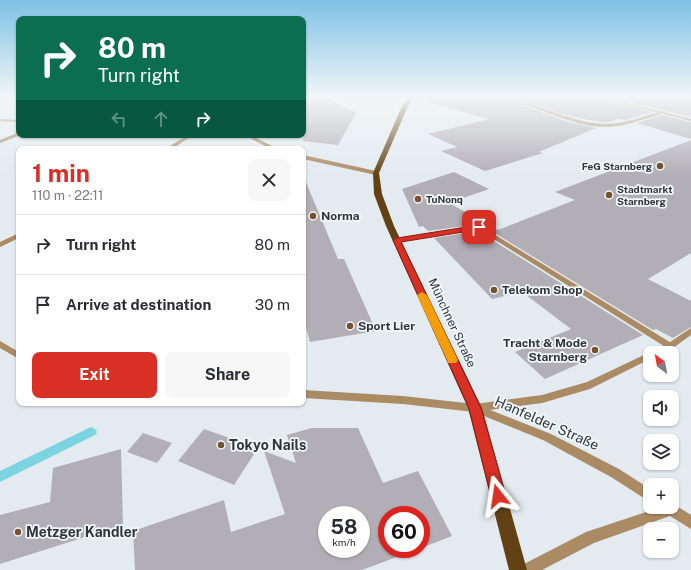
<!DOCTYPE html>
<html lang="en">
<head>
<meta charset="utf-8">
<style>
  body { margin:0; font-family:"Public Sans",sans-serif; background:#f7f7f7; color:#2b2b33; height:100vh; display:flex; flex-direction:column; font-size:15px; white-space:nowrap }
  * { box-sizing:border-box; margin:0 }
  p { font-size:13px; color:#7c7c81 }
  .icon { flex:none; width:22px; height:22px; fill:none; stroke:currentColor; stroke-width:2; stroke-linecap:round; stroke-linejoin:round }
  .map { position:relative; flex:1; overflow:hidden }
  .details { position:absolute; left:16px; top:146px; width:290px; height:260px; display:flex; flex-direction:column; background:#fff; border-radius:8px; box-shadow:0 1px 3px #0004 }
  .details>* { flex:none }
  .hud { position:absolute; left:16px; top:16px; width:290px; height:122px; border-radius:8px; box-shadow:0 1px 3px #0004; background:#0b6e4f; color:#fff; overflow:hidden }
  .needle { width:26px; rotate:328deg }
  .tools { position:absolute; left:643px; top:346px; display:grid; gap:8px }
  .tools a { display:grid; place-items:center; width:36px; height:36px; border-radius:8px; background:#fff; box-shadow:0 1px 3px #0004; font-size:20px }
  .speed { position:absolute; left:318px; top:506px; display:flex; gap:8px; font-size:20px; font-weight:700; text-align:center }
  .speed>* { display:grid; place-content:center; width:52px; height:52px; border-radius:50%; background:#fff; box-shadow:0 1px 3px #0004; line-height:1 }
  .speed small { font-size:10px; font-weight:400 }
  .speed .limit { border:6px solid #d22; background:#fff; color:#111 }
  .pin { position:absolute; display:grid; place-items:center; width:34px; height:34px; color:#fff; margin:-17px; border-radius:8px; box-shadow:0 2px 6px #0006 }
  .me { position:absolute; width:44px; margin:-22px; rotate:345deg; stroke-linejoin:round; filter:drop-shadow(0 0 3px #0008) }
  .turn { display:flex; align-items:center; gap:14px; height:84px; padding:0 16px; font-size:18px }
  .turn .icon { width:52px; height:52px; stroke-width:2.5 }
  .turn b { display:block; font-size:28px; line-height:34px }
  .lanes { display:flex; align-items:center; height:38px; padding:0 16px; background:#0003; justify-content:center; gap:20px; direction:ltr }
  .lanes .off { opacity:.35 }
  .round { display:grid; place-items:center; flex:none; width:42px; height:42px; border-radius:8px; background:#f7f7f7 }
  .headline { display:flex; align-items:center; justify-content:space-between; height:68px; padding:0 16px }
  h1 { font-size:24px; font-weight:700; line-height:30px; color:#d93025 }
  .button { display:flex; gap:8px; margin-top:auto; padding:8px 16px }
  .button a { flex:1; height:46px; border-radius:8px; background:#d93025; color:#fff; font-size:16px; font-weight:700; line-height:46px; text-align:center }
  .button a+a { background:#f7f7f7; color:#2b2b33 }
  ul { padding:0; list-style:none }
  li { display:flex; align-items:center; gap:12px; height:60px; padding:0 16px; border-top:1px solid #e1e1e2 }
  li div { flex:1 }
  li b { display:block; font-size:15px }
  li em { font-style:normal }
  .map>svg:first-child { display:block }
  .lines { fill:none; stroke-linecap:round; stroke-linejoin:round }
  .stream { fill:#7cd4e1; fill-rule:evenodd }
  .building { fill:#b2aeb6; fill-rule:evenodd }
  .service { fill:#aa8b64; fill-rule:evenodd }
  .minor { fill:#aa8b64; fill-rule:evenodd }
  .tertiary { fill:#aa8b64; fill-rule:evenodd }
  .primary { fill:#624214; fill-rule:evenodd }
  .route { fill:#d93025; stroke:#8d1f18 }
  .slow { fill:#f59e0b }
  .poi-dot { fill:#77522d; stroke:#f0f8fe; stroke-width:1.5 }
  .labels { text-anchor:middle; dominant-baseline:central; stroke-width:3.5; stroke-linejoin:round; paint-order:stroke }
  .far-poi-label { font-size:10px; font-weight:bold; fill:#323537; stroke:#f0f8fe; text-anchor:start }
  .poi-label { font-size:12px; font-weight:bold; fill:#323537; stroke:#f0f8fe; text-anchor:start }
  .street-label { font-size:12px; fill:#323537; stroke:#f0f8fe }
  .near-street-label { font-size:14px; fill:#323537; stroke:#f0f8fe }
  .near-poi-label { font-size:14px; font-weight:bold; fill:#323537; stroke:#f0f8fe; text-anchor:start }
</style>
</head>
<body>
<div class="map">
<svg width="691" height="570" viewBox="0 0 691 570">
  <rect width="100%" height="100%" fill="#e3ebf0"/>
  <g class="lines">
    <path class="stream" d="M 91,427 L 95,429 L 97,432 L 95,435 L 0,482 L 0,471 Z"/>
  </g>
  <g class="building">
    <path d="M 303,96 L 322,96 L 356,113 L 338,145 L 303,141 Z"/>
    <path d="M 428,96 L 592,96 L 593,97 L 652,112 L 626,120 L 618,119 L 610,122 L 594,121 L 570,116 L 522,101 L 521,103 L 522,105 L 568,122 L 596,128 L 539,152 L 543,153 L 485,171 L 441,151 L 457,147 L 428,134 L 489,119 L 427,102 Z"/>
    <path d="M 604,96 L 691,96 L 691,117 L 663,110 Z"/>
    <path d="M 662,115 L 691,122 L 691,139 L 637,123 Z"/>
    <path d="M 691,140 L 691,253 L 648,279 L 691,301 L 691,327 L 673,338 L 656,329 L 653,330 L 480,224 L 428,231 L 423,226 L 419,227 L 402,189 L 454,172 L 489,189 L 449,203 L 498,230 L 575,200 L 555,192 Z"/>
    <path d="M 303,175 L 338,259 L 344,259 L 376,331 L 310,342 L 303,317 Z"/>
    <path d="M 478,231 L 643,335 L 545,379 L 515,352 L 571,329 L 522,292 L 492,299 L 434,238 Z"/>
    <path d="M 312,428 L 358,428 L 383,483 L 418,471 L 452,536 L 421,548 L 421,515 L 387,515 L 387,549 L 418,549 L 362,570 L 135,570 L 133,531 L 224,500 L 231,532 L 285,514 L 264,451 L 296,463 L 287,435 ZM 327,515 L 361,515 L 361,549 L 327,549 Z"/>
    <path d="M 204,429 L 258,448 L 234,485 L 178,461 Z"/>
    <path d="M 143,433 L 172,443 L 157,463 L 127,452 Z"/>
    <path d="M 121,449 L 123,525 L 0,564 L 0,515 L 50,502 L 53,468 Z"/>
  </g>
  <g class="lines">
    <g class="service">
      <path d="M 523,102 C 553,110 586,128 618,123 C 633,121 647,115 662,111 L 664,112 C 658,116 649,118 641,120 C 633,123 625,125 617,126 C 585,131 551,113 522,104 Z"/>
      <path d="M 0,119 L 19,120 L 19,122 L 0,121 Z"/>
      <path d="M 479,225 L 673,344 L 675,346 L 673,348 L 667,348 L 478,229 L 397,242 L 393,240 L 397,238 Z"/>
    </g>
    <g class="minor">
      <path d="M 593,96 L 599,96 L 691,119 L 691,121 Z"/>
      <path d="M 17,133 L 19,133 L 19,135 L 21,135 L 0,143 L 0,140 Z"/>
      <path d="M 188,135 L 193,135 L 172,149 L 165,149 Z"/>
      <path d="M 244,135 L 250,135 L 278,149 L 271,149 Z"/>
      <path d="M 303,155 L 376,171 L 379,173 L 376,175 L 303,159 Z"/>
      <path d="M 19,233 L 19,238 L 0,247 L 0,242 Z"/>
      <path d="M 691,328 L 691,335 L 673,348 L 663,353 L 650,353 L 650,359 L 590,389 L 542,403 L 475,412 L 471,411 L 470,408 L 471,405 L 475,404 L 542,395 L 587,382 L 667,344 Z"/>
    </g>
    <g class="tertiary">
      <path d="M 0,341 L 19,352 L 19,359 L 0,348 Z"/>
      <path d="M 303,390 L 403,396 L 475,404 L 551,434 L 619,469 L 650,489 L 650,502 L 611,477 L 543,440 L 474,412 L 403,404 L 303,398 Z"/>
      <path d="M 672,503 L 691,515 L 691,529 L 670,516 L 594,543 L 542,570 L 520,570 L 522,565 L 586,532 L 661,507 L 672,507 Z"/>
    </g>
    <path class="primary" d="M 410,96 L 414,96 L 408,106 L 379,173 L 382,194 L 394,226 L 482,408 L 527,570 L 509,570 L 468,408 L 386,226 L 374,194 L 373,173 L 402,106 Z"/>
  </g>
  <linearGradient id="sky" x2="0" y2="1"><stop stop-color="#7dc1e5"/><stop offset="0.55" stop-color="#f2f6f8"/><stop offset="1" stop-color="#f2f6f8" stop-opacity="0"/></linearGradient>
  <rect width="691" height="176" fill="url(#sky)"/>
  <path class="route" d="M 479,225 L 482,225 L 482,229 L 401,242 L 481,408 L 506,496 L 504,501 L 498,503 L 493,501 L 491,496 L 469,408 L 393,240 L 397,238 Z"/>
  <path class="slow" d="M 422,292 L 427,295 L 458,360 L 456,363 L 448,363 L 447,360 L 417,295 Z"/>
  <g class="poi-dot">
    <circle cx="660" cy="166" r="4"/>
    <circle cx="609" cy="195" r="4"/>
    <circle cx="418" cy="199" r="4"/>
    <circle cx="313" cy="216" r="4"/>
    <circle cx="494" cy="290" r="4"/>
    <circle cx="350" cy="326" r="4"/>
    <circle cx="595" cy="350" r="4"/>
    <circle cx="221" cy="445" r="4"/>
    <circle cx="18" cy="532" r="4"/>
  </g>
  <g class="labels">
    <g class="far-poi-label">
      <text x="652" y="166" text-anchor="end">FeG Starnberg</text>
      <text x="617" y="189">Stadtmarkt<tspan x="617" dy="12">Starnberg</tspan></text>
      <text x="426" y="199">TuNonq</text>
    </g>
    <g class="poi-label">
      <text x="321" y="216">Norma</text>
      <text x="502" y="290">Telekom Shop</text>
      <text x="358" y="326">Sport Lier</text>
      <text x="587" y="343" text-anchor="end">Tracht &amp; Mode<tspan x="587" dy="14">Starnberg</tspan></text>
    </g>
    <g class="street-label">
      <text transform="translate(452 323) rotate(65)">Münchner Straße</text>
    </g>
    <g class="near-street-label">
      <text transform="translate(547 423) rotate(24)">Hanfelder Straße</text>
    </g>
    <g class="near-poi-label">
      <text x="229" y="445">Tokyo Nails</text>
      <text x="26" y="532">Metzger Kandler</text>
    </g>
  </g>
</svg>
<div class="tools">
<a><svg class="needle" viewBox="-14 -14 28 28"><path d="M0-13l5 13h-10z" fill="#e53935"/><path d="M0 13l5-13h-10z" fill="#7c7c81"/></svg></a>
<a><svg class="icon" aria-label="sound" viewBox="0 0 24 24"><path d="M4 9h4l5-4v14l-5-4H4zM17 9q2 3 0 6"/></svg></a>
<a><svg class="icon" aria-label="layers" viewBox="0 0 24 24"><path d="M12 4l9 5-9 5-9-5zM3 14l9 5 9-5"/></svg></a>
<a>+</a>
<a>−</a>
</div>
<div class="speed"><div>58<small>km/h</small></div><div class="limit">60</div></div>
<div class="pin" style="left:479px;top:227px;background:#d93025"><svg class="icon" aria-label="arrive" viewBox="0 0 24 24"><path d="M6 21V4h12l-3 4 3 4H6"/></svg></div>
<svg class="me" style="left:498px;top:496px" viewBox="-20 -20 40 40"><path d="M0-17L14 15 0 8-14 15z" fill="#d93025" stroke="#fff" stroke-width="4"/></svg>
<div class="hud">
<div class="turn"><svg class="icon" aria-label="right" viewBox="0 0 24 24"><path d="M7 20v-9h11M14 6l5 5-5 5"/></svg><div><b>80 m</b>Turn right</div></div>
<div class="lanes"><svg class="icon off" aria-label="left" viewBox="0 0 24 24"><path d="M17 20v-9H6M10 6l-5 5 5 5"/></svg><svg class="icon off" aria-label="ahead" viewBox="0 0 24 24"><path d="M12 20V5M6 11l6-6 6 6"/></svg><svg class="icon" aria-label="right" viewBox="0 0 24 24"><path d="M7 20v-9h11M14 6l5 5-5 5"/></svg></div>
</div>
<section class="details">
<div class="headline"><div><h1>1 min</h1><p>110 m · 22:11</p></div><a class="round"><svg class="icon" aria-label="close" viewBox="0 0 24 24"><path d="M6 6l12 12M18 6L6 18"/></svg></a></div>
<ul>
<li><svg class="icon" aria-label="right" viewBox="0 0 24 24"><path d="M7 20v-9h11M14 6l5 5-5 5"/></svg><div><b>Turn right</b></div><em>80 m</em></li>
<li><svg class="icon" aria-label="arrive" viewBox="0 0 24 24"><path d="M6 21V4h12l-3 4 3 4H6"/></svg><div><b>Arrive at destination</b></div><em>30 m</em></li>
</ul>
<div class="button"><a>Exit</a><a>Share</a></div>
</section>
</div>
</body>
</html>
